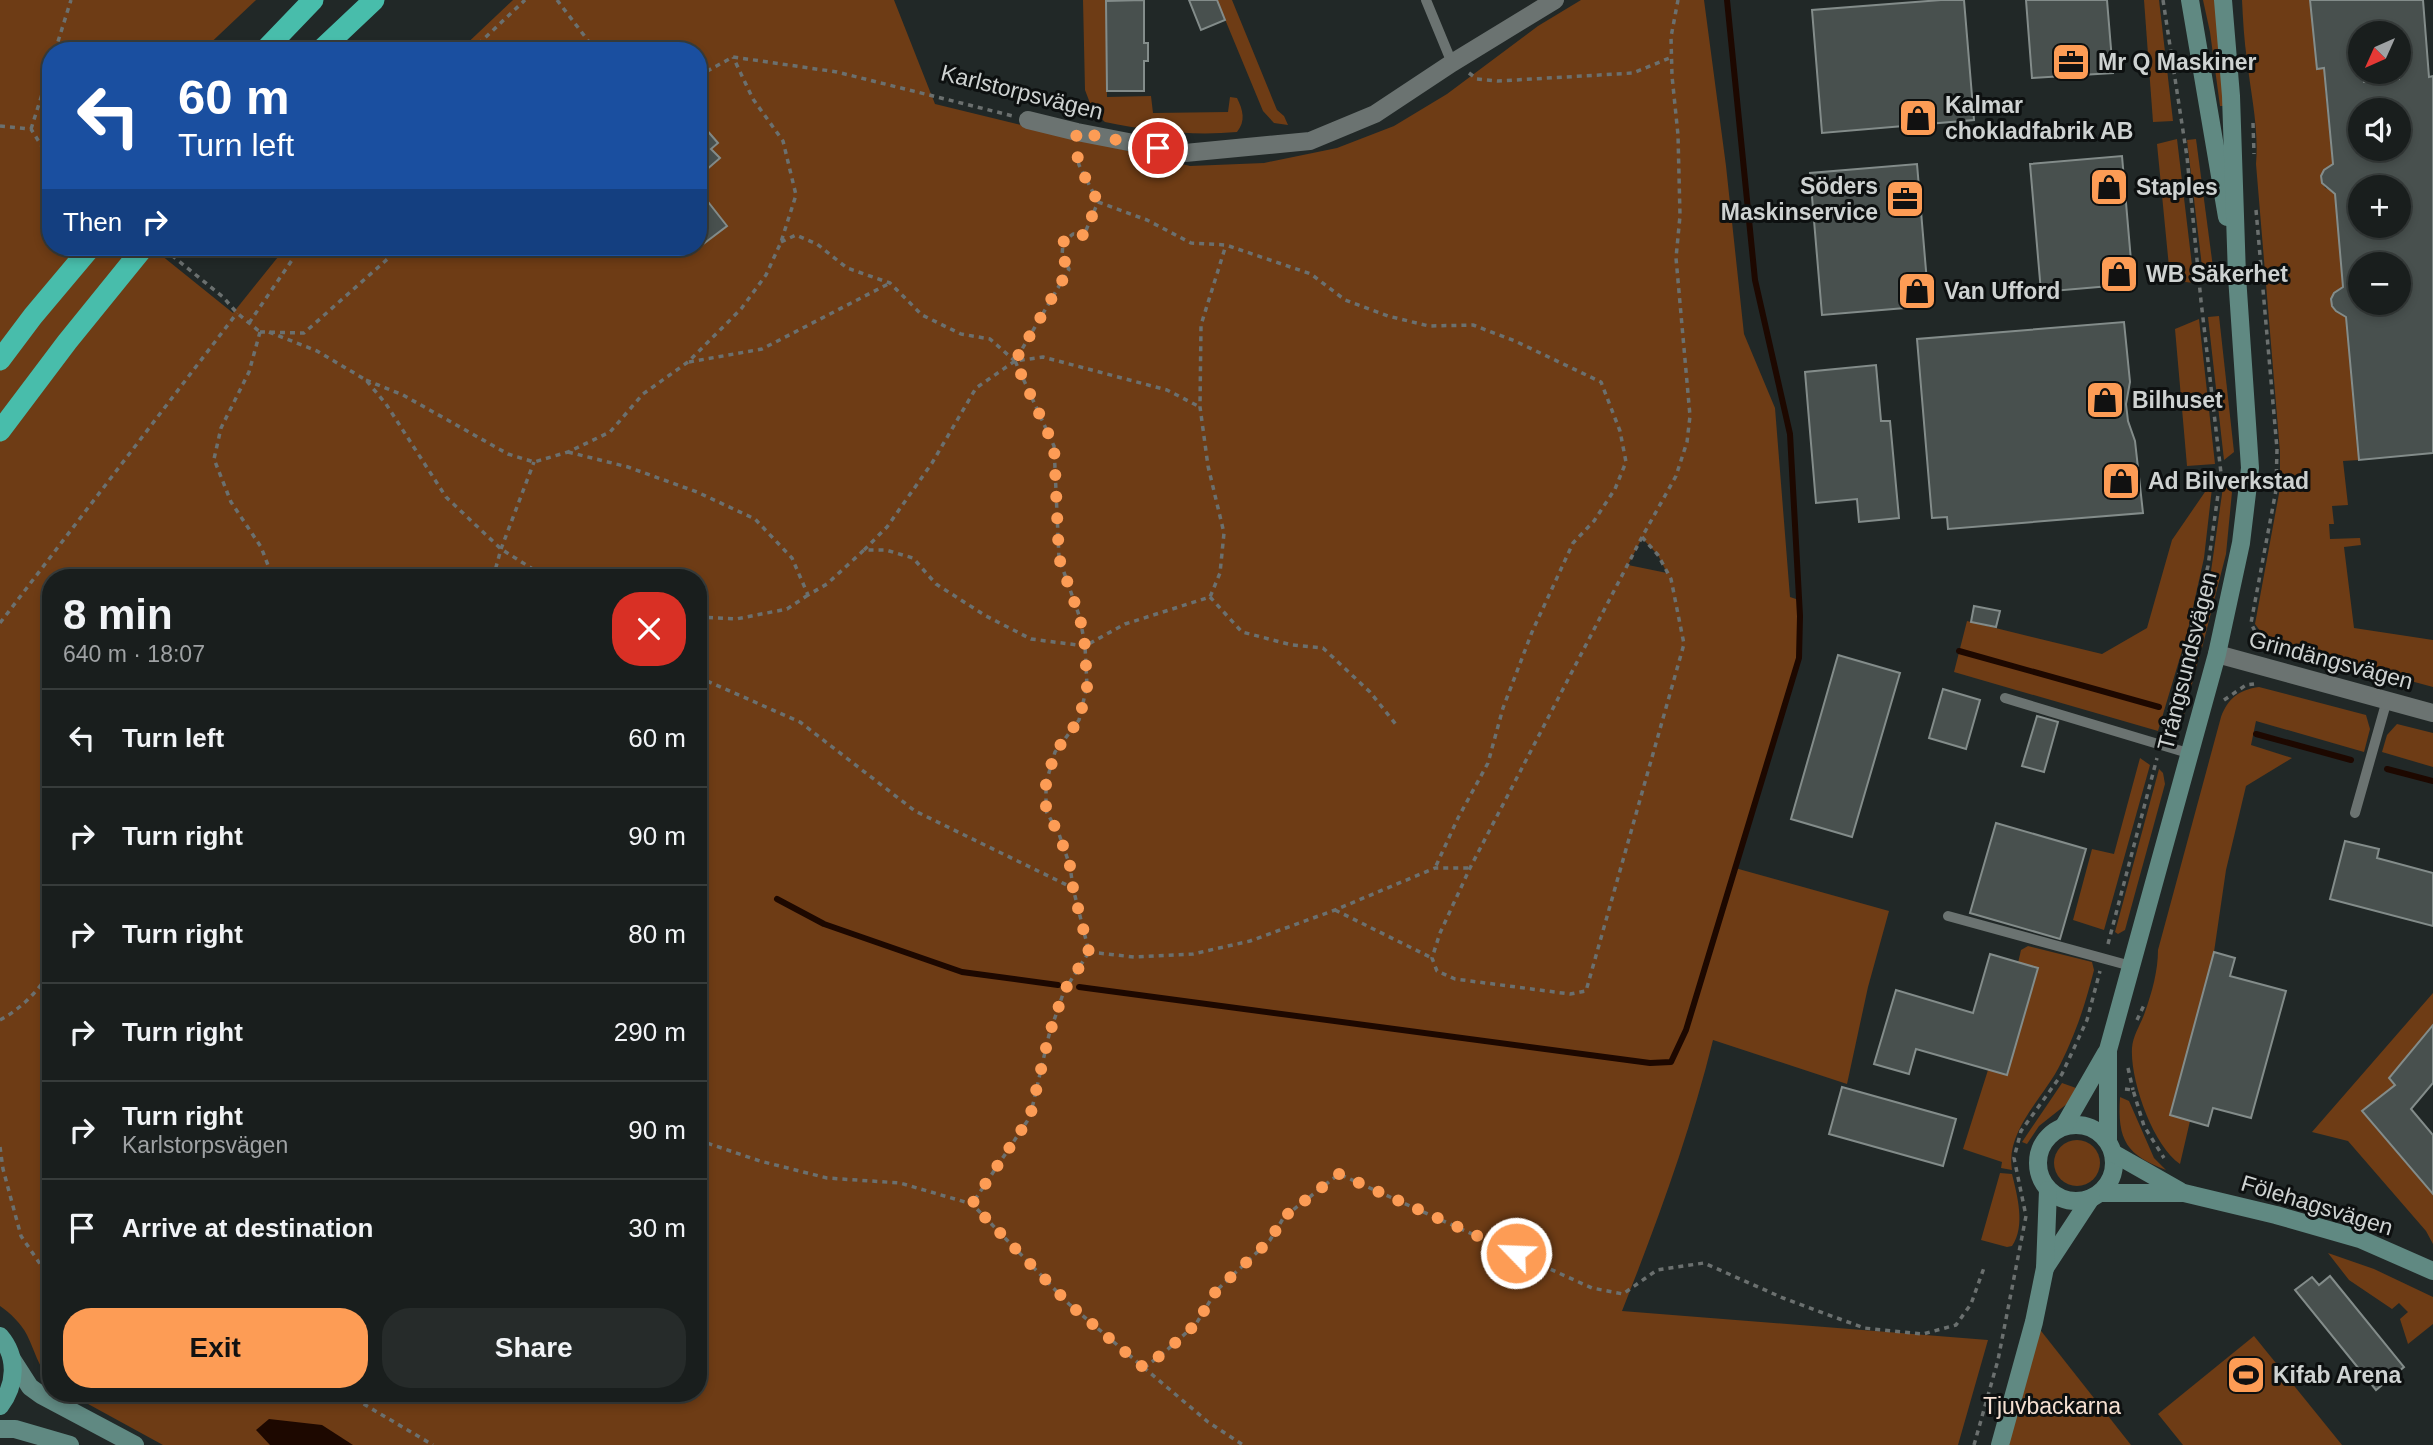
<!DOCTYPE html>
<html lang="en">
<head>
<meta charset="utf-8">
<style>
  body { margin:0; font-family:Arial,sans-serif; background:#262b2a; color:#f1f3f6; height:100vh; display:flex; flex-direction:column; font-size:26px; white-space:nowrap }
  * { box-sizing:border-box; margin:0 }
  p { font-size:23px; color:#9fa2a4 }
  .icon { flex:none; width:38px; height:38px; fill:none; stroke:currentColor; stroke-width:2; stroke-linecap:round; stroke-linejoin:round }
  .map { position:relative; flex:1; overflow:hidden }
  .panel { position:absolute; left:42px; top:569px; width:665px; height:833px; display:flex; flex-direction:column; background:#191e1d; border-radius:28px; box-shadow:0 4px 10px #0003,0 0 0 2px #373c3b }
  .panel>* { flex:none }
  .banner { position:absolute; left:42px; top:42px; width:665px; height:214px; border-radius:28px; box-shadow:0 4px 10px #0003,0 0 0 2px #373c3b; background:#1a4fa0; color:#fff; overflow:hidden }
  .needle { width:46px; rotate:225deg }
  .controls { position:absolute; left:2348px; top:21px; display:grid; gap:14px }
  .controls a { display:grid; place-items:center; width:63px; height:63px; border-radius:50%; background:#191e1d; box-shadow:0 4px 10px #0003,0 0 0 2px #373c3b; font-size:35px }
  .pin { position:absolute; display:grid; place-items:center; width:60px; height:60px; color:#fff; margin:-30px; border:4px solid #fff; border-radius:50%; box-shadow:0 2px 7px #0007 }
  .me { position:absolute; width:77px; margin:-38px; rotate:294deg; stroke-linejoin:round; filter:drop-shadow(0 0 5px #0008) }
  .turn { display:flex; align-items:center; gap:24px; height:147px; padding:0 21px; font-size:32px }
  .turn .icon { width:91px; height:91px; stroke-width:2.5 }
  .turn b { display:block; font-size:49px; line-height:60px }
  .then { display:flex; align-items:center; height:66px; padding:0 21px; background:#0003; gap:14px; font-size:26px }
  .round { display:grid; place-items:center; flex:none; width:74px; height:74px; border-radius:28px; background:#262b2a }
  .overview { display:flex; align-items:center; justify-content:space-between; height:119px; padding:0 21px }
  h1 { font-size:42px; font-weight:700; line-height:52px }
  .primary-button { display:flex; gap:14px; margin-top:auto; padding:14px 21px }
  .primary-button a { flex:1; height:80px; border-radius:28px; background:#fd9c55; color:#111; font-size:28px; font-weight:700; line-height:80px; text-align:center }
  .primary-button a+a { background:#262b2a; color:#f1f3f6 }
  ul { padding:0; list-style:none }
  li { display:flex; align-items:center; gap:21px; height:98px; padding:0 21px; border-top:2px solid #373c3b }
  li div { flex:1 }
  li b { display:block; font-size:26px }
  li em { font-style:normal }
  .map>svg:first-child { display:block }
  .green { fill:#6e3c15; fill-rule:evenodd }
  .water { fill:#1d0800 }
  .lines { fill:none; stroke-linecap:round; stroke-linejoin:round }
  .stream { stroke:#1d0800; stroke-width:6 }
  .building { fill:#48504e; stroke:#838c8a; stroke-width:2; fill-rule:evenodd }
  .path { stroke:#6b706f; stroke-width:3.5; stroke-dasharray:5 5; stroke-linecap:butt }
  .lane { stroke:#6b7371; stroke-width:10 }
  .street { stroke:#6b7371; stroke-width:18 }
  .secondary { stroke:#608982; stroke-width:18 }
  .primary { stroke:#569f94; stroke-width:18 }
  .highway { stroke:#48bdab; stroke-width:21 }
  .route { stroke:#fd9c55; stroke-width:12; stroke-dasharray:0 21.6 }
  .labels { text-anchor:middle; dominant-baseline:central; stroke-width:6; stroke-linejoin:round; paint-order:stroke }
  .poi-label { font-size:23px; font-weight:bold; fill:#ced2d1; stroke:#0d1010; text-anchor:start }
  .street-label { font-size:23px; fill:#ced2d1; stroke:#0d1010 }
  .park-label { font-size:23px; fill:#f4dfd1; stroke:#0d1010 }
</style>
</head>
<body>
<div class="map">
<svg width="2433" height="1445" viewBox="0 0 2433 1445">
  <rect width="100%" height="100%" fill="#212827"/>
  <g class="green">
    <path d="M 0,0 L 256,0 L 202,51 L 51,51 L 51,247 L 151,247 L 233,313 L 286,247 L 698,247 L 698,51 L 459,51 L 513,0 L 894,0 L 935,104 L 1190,166 L 1264,163 L 1337,148 L 1394,126 L 1447,94 L 1538,26 L 1581,0 L 1704,0 L 1726,166 L 1744,334 L 1775,408 L 1790,597 L 1799,600 L 1799,658 L 1735,868 L 1889,911 L 1868,987 L 1847,1084 L 1713,1040 C 1690,1133 1657,1223 1622,1311 L 1988,1340 L 1958,1445 L 163,1445 L 68,1393 L 698,1393 L 698,578 L 51,578 L 51,1380 C 38,1367 35,1351 27,1335 C 21,1323 10,1313 0,1306 ZM 1642,538 L 1658,555 L 1667,573 L 1628,565 Z"/>
    <path d="M 1083,0 L 1145,0 L 1106,1 L 1107,97 L 1151,96 L 1153,113 L 1228,112 L 1230,97 L 1237,98 C 1243,110 1246,121 1237,132 C 1192,136 1149,131 1105,122 L 1093,111 L 1085,90 Z"/>
    <path d="M 1217,0 L 1232,0 L 1277,110 L 1284,116 L 1288,125 L 1274,123 L 1263,111 Z"/>
    <path d="M 2144,0 L 2159,0 L 2173,121 L 2153,122 Z"/>
    <path d="M 2203,0 L 2215,0 L 2224,106 L 2220,106 L 2210,32 Z"/>
    <path d="M 2242,0 L 2310,0 L 2318,69 L 2331,67 L 2325,87 L 2333,166 L 2321,177 L 2325,188 L 2335,191 L 2343,288 L 2335,293 L 2331,299 L 2336,311 L 2346,314 L 2359,460 L 2343,461 L 2348,505 L 2332,506 L 2334,524 L 2329,524 L 2330,539 L 2360,538 L 2361,545 L 2344,547 L 2354,628 L 2433,640 L 2433,687 L 2285,647 L 2266,639 L 2255,624 L 2280,488 L 2280,452 L 2256,164 C 2259,129 2251,95 2247,60 C 2244,40 2243,20 2242,0 Z"/>
    <path d="M 2177,139 L 2194,282 C 2180,284 2177,278 2169,267 L 2157,144 Z"/>
    <path d="M 2196,139 L 2214,275 L 2203,275 L 2187,140 Z"/>
    <path d="M 2219,316 L 2234,452 L 2224,460 L 2208,317 Z"/>
    <path d="M 2199,319 L 2215,464 L 2187,466 L 2175,329 Z"/>
    <path d="M 2226,486 L 2232,492 L 2226,554 L 2202,648 L 2193,645 L 2210,578 L 2223,487 Z"/>
    <path d="M 2212,488 L 2204,558 L 2187,634 L 2158,731 L 1954,672 L 1967,621 L 2102,654 L 2147,628 L 2172,540 L 2207,489 Z"/>
    <path d="M 2194,655 L 2199,657 L 2180,730 L 2167,737 L 2189,657 Z"/>
    <path d="M 2259,687 L 2366,715 L 2370,729 L 2364,752 L 2256,721 L 2251,745 L 2292,758 L 2246,786 L 2226,870 L 2214,952 L 2170,1115 L 2190,1121 L 2180,1164 C 2153,1146 2130,1080 2132,1048 C 2133,1035 2141,1024 2145,1012 C 2152,992 2158,971 2158,950 L 2221,717 C 2228,698 2239,690 2259,687 Z"/>
    <path d="M 2397,724 L 2433,733 L 2433,767 L 2382,752 L 2387,735 Z"/>
    <path d="M 2140,758 L 2150,765 L 2104,930 L 2073,920 L 2092,849 L 2114,854 Z"/>
    <path d="M 2159,769 L 2163,773 L 2165,784 L 2125,930 L 2118,934 L 2115,932 Z"/>
    <path d="M 2028,946 L 2092,962 L 2094,970 C 2085,1005 2077,1030 2061,1063 C 2045,1097 2005,1130 2012,1170 L 2001,1168 L 2002,1162 L 1963,1149 L 1988,1070 L 2007,1075 L 2038,969 L 2018,963 L 2021,950 Z"/>
    <path d="M 2433,993 L 2433,1025 L 2390,1077 L 2395,1085 L 2363,1111 L 2433,1194 L 2433,1244 L 2426,1231 L 2348,1141 L 2312,1132 Z"/>
    <path d="M 2062,1083 L 2076,1088 L 2068,1103 L 2039,1126 L 2027,1144 L 2022,1142 Z"/>
    <path d="M 2120,1097 L 2129,1101 L 2154,1158 L 2166,1170 C 2127,1155 2117,1141 2120,1097 Z"/>
    <circle cx="2077" cy="1163" r="23"/>
    <path d="M 2000,1173 L 2012,1174 C 2017,1195 2026,1226 2012,1246 L 2007,1247 L 1981,1240 Z"/>
    <path d="M 2328,1253 L 2374,1269 L 2433,1297 L 2433,1324 L 2408,1344 L 2400,1319 L 2408,1312 L 2399,1303 L 2392,1309 L 2349,1280 Z"/>
    <path d="M 2034,1322 L 2131,1445 L 2000,1445 Z"/>
    <path d="M 2254,1336 L 2342,1445 L 2183,1445 L 2158,1414 Z"/>
  </g>
  <path class="water" d="M 269,1419 L 322,1425 L 353,1445 L 270,1445 L 256,1430 Z"/>
  <g class="lines">
    <g class="stream">
      <path d="M 1959,651 L 2159,707"/>
      <path d="M 2256,734 L 2351,760"/>
      <path d="M 2387,769 L 2433,781"/>
      <path d="M 777,899 L 824,924 L 962,972 L 1058,985"/>
      <path d="M 1079,987 L 1650,1063 L 1671,1062 L 1686,1030 L 1799,658 L 1800,616 L 1790,434 L 1755,280 L 1727,0"/>
      <path d="M 51,1096 L 47,1101 L 51,1121"/>
    </g>
  </g>
  <g class="building">
    <path d="M 1144,0 L 1144,43 L 1148,43 L 1148,61 L 1144,61 L 1144,91 L 1107,91 L 1106,1 Z"/>
    <path d="M 1189,0 L 1217,0 L 1225,20 L 1201,30 Z"/>
    <path d="M 1941,0 L 1964,0 L 1974,120 L 1822,133 L 1812,10 Z"/>
    <path d="M 2026,0 L 2107,0 L 2113,73 L 2032,78 Z"/>
    <path d="M 2310,0 L 2423,0 L 2429,77 L 2433,76 L 2433,453 L 2359,460 L 2346,317 L 2336,311 L 2332,306 L 2331,299 L 2334,293 L 2343,287 L 2335,194 L 2322,183 L 2321,176 L 2324,170 L 2333,164 L 2324,68 L 2317,69 ZM 2361,33 L 2399,33 L 2399,79 L 2364,82 L 2363,72 L 2361,72 ZM 2361,110 L 2399,110 L 2399,149 L 2361,149 ZM 2361,187 L 2399,187 L 2399,226 L 2361,226 ZM 2361,264 L 2399,264 L 2399,303 L 2361,303 Z"/>
    <path d="M 698,120 L 718,143 L 711,149 L 720,158 L 698,177 Z"/>
    <path d="M 2122,156 L 2133,284 L 2041,292 L 2030,164 Z"/>
    <path d="M 1917,164 L 1929,306 L 1822,315 L 1810,173 Z"/>
    <path d="M 698,189 L 727,226 L 698,248 Z"/>
    <path d="M 2124,322 L 2130,382 L 2126,404 L 2128,421 L 2135,441 L 2143,513 L 1948,529 L 1947,517 L 1932,518 L 1917,339 Z"/>
    <path d="M 1876,365 L 1881,421 L 1890,421 L 1899,518 L 1859,522 L 1857,499 L 1816,503 L 1805,372 Z"/>
    <path d="M 1974,606 L 2000,611 L 1996,627 L 1971,622 Z"/>
    <path d="M 1838,655 L 1900,673 L 1852,837 L 1791,819 Z"/>
    <path d="M 1943,689 L 1980,700 L 1966,749 L 1929,738 Z"/>
    <path d="M 2037,716 L 2058,722 L 2044,772 L 2022,766 Z"/>
    <path d="M 1996,823 L 2086,849 L 2060,939 L 1970,913 Z"/>
    <path d="M 2345,841 L 2379,849 L 2377,858 L 2433,873 L 2433,926 L 2330,899 Z"/>
    <path d="M 2214,952 L 2235,958 L 2230,976 L 2286,991 L 2251,1118 L 2213,1108 L 2208,1126 L 2170,1115 Z"/>
    <path d="M 1990,954 L 2038,968 L 2007,1075 L 1916,1049 L 1909,1074 L 1874,1064 L 1896,990 L 1973,1013 Z"/>
    <path d="M 2433,1025 L 2433,1083 L 2411,1109 L 2433,1135 L 2433,1194 L 2362,1111 L 2395,1085 L 2389,1078 Z"/>
    <path d="M 1842,1087 L 1956,1119 L 1943,1166 L 1829,1134 Z"/>
    <path d="M 2330,1276 L 2404,1367 L 2376,1390 L 2295,1290 L 2312,1277 L 2319,1285 Z"/>
  </g>
  <g class="lines">
    <g class="path">
      <path d="M 557,0 L 596,51"/>
      <path d="M 2163,0 L 2187,157 L 2201,301 L 2221,473 L 2208,566 L 2164,731"/>
      <path d="M 55,51 L 71,0"/>
      <path d="M 471,51 L 525,0"/>
      <path d="M 1469,73 L 1477,79 L 1498,81 L 1633,73 L 1672,57"/>
      <path d="M 698,76 L 733,57 L 837,72 L 1013,116"/>
      <path d="M 2253,123 L 2254,154"/>
      <path d="M 0,126 L 31,129 L 41,145 L 51,155"/>
      <path d="M 31,129 L 51,66"/>
      <path d="M 1098,202 L 1147,220 L 1191,243 L 1226,245 L 1311,274 L 1345,300 L 1388,316 L 1429,326 L 1473,325 L 1515,341 L 1601,382 L 1620,431 L 1626,462 L 1615,489 L 1594,521 L 1573,543 L 1532,632 L 1503,708 L 1488,763 L 1458,818 L 1435,868"/>
      <path d="M 2256,210 L 2277,449 L 2276,490 L 2251,623 C 2256,635 2262,642 2273,648"/>
      <path d="M 781,242 L 796,235 L 817,244 L 847,268 L 890,283 L 922,315 L 961,334 L 990,339 L 1015,361"/>
      <path d="M 164,249 L 223,297 L 237,313 L 260,332"/>
      <path d="M 249,323 L 301,247"/>
      <path d="M 260,332 L 249,372 L 221,428 L 214,459 L 231,502 L 261,547 L 273,578"/>
      <path d="M 260,332 L 304,333 L 401,247"/>
      <path d="M 269,332 L 317,351 L 366,380 L 386,404 L 446,497 L 501,549 L 547,578"/>
      <path d="M 689,362 L 762,349 L 890,283"/>
      <path d="M 366,380 L 403,395 L 508,454 L 534,462 L 568,452 L 610,432 L 643,394 L 688,362 L 741,309 L 766,275 L 781,242 L 796,195 L 783,141 L 753,99 L 733,57"/>
      <path d="M 568,452 L 628,467 L 697,492 L 755,519 L 792,558 L 808,595 L 827,584 L 864,550 L 886,550 L 913,558 L 936,584 L 986,616 L 1031,639 L 1085,646 L 1125,624 L 1210,597 L 1220,573 L 1224,533 L 1208,466 L 1200,407 L 1201,325 L 1226,245"/>
      <path d="M 1642,537 L 1658,555 L 1671,579 L 1684,644 L 1586,991 L 1570,994 L 1455,979 L 1437,971 L 1432,958 L 1440,933 L 1470,868 L 1642,537 L 1676,476 L 1687,442 L 1690,416 L 1676,258 L 1680,216 L 1678,135 L 1672,76 L 1671,37 L 1678,0"/>
      <path d="M 864,550 L 887,527 L 932,463 L 976,388 L 1015,361 L 1043,357 L 1167,390 L 1200,407"/>
      <path d="M 493,578 L 501,549 L 534,462"/>
      <path d="M 1210,597 L 1242,632 L 1292,645 L 1323,648 L 1370,692 L 1398,727"/>
      <path d="M 698,617 L 736,619 L 787,609 L 808,595"/>
      <path d="M 0,623 L 237,313"/>
      <path d="M 698,677 L 800,722 L 915,811 L 1073,888 L 1089,952 L 1064,991 L 1049,1035 L 1030,1117 L 972,1204"/>
      <path d="M 2224,700 L 2246,685 L 2254,684"/>
      <path d="M 1073,888 L 1070,866 L 1059,834 L 1046,811 L 1046,783 L 1055,752 L 1079,720 L 1087,686 L 1085,646 L 1080,618 L 1059,558 L 1054,446 L 1015,361 L 1069,269 L 1062,257 L 1063,242 L 1073,234 L 1084,235 L 1098,202 L 1079,165 L 1076,151"/>
      <path d="M 1335,910 L 1432,958"/>
      <path d="M 2108,944 L 2157,758"/>
      <path d="M 1089,952 L 1134,957 L 1193,954 L 1250,941 L 1335,910 L 1435,868 L 1470,868"/>
      <path d="M 0,1020 C 21,1009 38,991 51,971"/>
      <path d="M 2137,1020 L 2144,1005"/>
      <path d="M 2128,1068 L 2133,1090"/>
      <path d="M 2125,1089 L 2133,1090 L 2144,1126 L 2164,1158"/>
      <path d="M 698,1140 L 760,1161 L 827,1178 L 900,1183 L 972,1204 L 1069,1304 L 1208,1422 L 1243,1445"/>
      <path d="M 0,1147 L 3,1169 L 21,1236 L 51,1280"/>
      <path d="M 1144,1368 L 1167,1350 L 1196,1324 L 1216,1291 L 1270,1240 L 1284,1217 L 1339,1174 L 1592,1288 L 1623,1294 L 1657,1270 L 1704,1263 L 1783,1298 L 1864,1328 L 1923,1334 L 1956,1325 L 1971,1304 L 1985,1265"/>
      <path d="M 326,1393 L 350,1396 L 433,1445"/>
      <path d="M 1974,1445 L 1998,1360 L 2026,1216 L 2014,1158 L 2021,1131 L 2062,1074 L 2087,1020 L 2100,971"/>
    </g>
    <g class="lane">
      <path d="M 1426,0 L 1452,63"/>
      <path d="M 2005,698 L 2188,753"/>
      <path d="M 2355,813 L 2387,700"/>
      <path d="M 1948,916 L 2131,966"/>
    </g>
    <g class="street">
      <path d="M 1028,120 L 1077,132 L 1185,153 L 1310,141 L 1375,114 L 1452,63 L 1555,0"/>
      <path d="M 2217,654 L 2433,713"/>
    </g>
    <g class="secondary">
      <path d="M 2190,0 L 2227,217"/>
      <circle cx="2076" cy="1163" r="38"/>
      <path d="M 2064,1126 L 2106,1053"/>
      <path d="M 2108,1141 L 2108,1050 L 2217,654 L 2241,543 L 2250,468 L 2237,276 L 2231,96 L 2223,0"/>
      <path d="M 2113,1153 L 2180,1191"/>
      <path d="M 2100,1193 L 2184,1193 L 2276,1215 L 2360,1239 L 2433,1271"/>
      <path d="M 2045,1268 L 2091,1198"/>
      <path d="M 12,1359 L 30,1387 L 41,1395 L 135,1445"/>
      <path d="M 0,1429 L 15,1429 L 70,1445"/>
      <path d="M 2000,1445 L 2034,1322 L 2045,1268 L 2048,1190"/>
    </g>
    <path class="primary" d="M 0,1336 C 18,1357 16,1385 0,1406"/>
    <g class="highway">
      <path d="M 264,51 L 313,0"/>
      <path d="M 320,51 L 374,0"/>
      <path d="M 0,360 L 33,316 L 91,247"/>
      <path d="M 0,431 L 67,342 L 144,247"/>
    </g>
  </g>
  <g class="lines">
    <path class="route" d="M 1158,148 L 1077,132 C 1072,158 1086,179 1098,202 L 1084,235 L 1073,234 L 1063,242 L 1062,257 L 1069,269 L 1015,361 L 1054,446 L 1059,558 L 1080,618 L 1085,646 L 1087,687 L 1079,720 L 1055,752 L 1046,783 L 1046,811 L 1059,834 L 1070,866 L 1073,888 L 1089,952 L 1064,991 L 1049,1035 L 1030,1117 L 972,1204 L 1069,1304 L 1144,1368 L 1167,1350 L 1196,1324 L 1216,1291 L 1270,1240 L 1284,1217 L 1339,1174 L 1516,1253"/>
  </g>
  <defs>
    <symbol id="office-square" viewBox="-11 -11 22 22"><rect x="-9" y="-9" width="18" height="18" rx="4" fill="#fd9c55" stroke="#0d1010"/><path d="M-6-3h4V-5.5h4V-3h4V5H-6ZM-1-4.5V-3h2v-1.5ZM-6 0V1H6V0Z" fill="#111"/></symbol>
    <symbol id="shop-square" viewBox="-11 -11 22 22"><rect x="-9" y="-9" width="18" height="18" rx="4" fill="#fd9c55" stroke="#0d1010"/><path d="M-5-2.5h2.3a2.7 3.5 0 0 1 5.4 0H5L5.5 6h-11ZM-1.5-2.5h3a1.5 2.3 0 0 0-3 0Z" fill="#111"/></symbol>
    <symbol id="stadium-square" viewBox="-11 -11 22 22"><rect x="-9" y="-9" width="18" height="18" rx="4" fill="#fd9c55" stroke="#0d1010"/><path d="M0-5a6.5 5 0 1 0 0 10a6.5 5 0 1 0 0-10ZM-3.5-1.8h7v3.6h-7Z" fill="#111"/></symbol>
  </defs>
  <g fill-rule="evenodd">
    <use href="#office-square" x="2049" y="40" width="44" height="44"/>
    <use href="#shop-square" x="1896" y="96" width="44" height="44"/>
    <use href="#shop-square" x="2087" y="165" width="44" height="44"/>
    <use href="#office-square" x="1883" y="177" width="44" height="44"/>
    <use href="#shop-square" x="2097" y="252" width="44" height="44"/>
    <use href="#shop-square" x="1895" y="269" width="44" height="44"/>
    <use href="#shop-square" x="2083" y="378" width="44" height="44"/>
    <use href="#shop-square" x="2099" y="459" width="44" height="44"/>
    <use href="#stadium-square" x="2224" y="1353" width="44" height="44"/>
  </g>
  <g class="labels">
    <g class="poi-label">
      <text x="2098" y="62">Mr Q Maskiner</text>
      <text x="1945" y="105">Kalmar<tspan x="1945" dy="26">chokladfabrik AB</tspan></text>
      <text x="1878" y="186" text-anchor="end">Söders<tspan x="1878" dy="26">Maskinservice</tspan></text>
      <text x="2136" y="187">Staples</text>
      <text x="2146" y="274">WB Säkerhet</text>
      <text x="1944" y="291">Van Ufford</text>
      <text x="2132" y="400">Bilhuset</text>
      <text x="2148" y="481">Ad Bilverkstad</text>
      <text x="2273" y="1375">Kifab Arena</text>
    </g>
    <g class="street-label">
      <text transform="translate(1022 92) rotate(14)">Karlstorpsvägen</text>
      <text transform="translate(2331 660) rotate(15)">Grindängsvägen</text>
      <text transform="translate(2187 661) rotate(-76)">Trångsundsvägen</text>
      <text transform="translate(2317 1205) rotate(17)">Fölehagsvägen</text>
    </g>
    <g class="park-label">
      <text x="2052" y="1406">Tjuvbackarna</text>
    </g>
  </g>
</svg>
<div class="controls">
<a><svg class="needle" viewBox="-14 -14 28 28"><path d="M0-13l5 13h-10z" fill="#e53935"/><path d="M0 13l5-13h-10z" fill="#9fa2a4"/></svg></a>
<a><svg class="icon" aria-label="sound" viewBox="0 0 24 24"><path d="M4 9h4l5-4v14l-5-4H4zM17 9q2 3 0 6"/></svg></a>
<a>+</a>
<a>−</a>
</div>
<div class="pin" style="left:1158px;top:148px;background:#d93025"><svg class="icon" aria-label="arrive" viewBox="0 0 24 24"><path d="M6 21V4h12l-3 4 3 4H6"/></svg></div>
<svg class="me" style="left:1516px;top:1253px" viewBox="-20 -20 40 40"><circle r="17" fill="#fd9c55" stroke="#fff" stroke-width="3"/><path d="M0-11L8 9 0 5-8 9z" fill="#fff"/></svg>
<div class="banner">
<div class="turn"><svg class="icon" aria-label="left" viewBox="0 0 24 24"><path d="M17 20v-9H6M10 6l-5 5 5 5"/></svg><div><b>60 m</b>Turn left</div></div>
<div class="then">Then<svg class="icon" aria-label="right" viewBox="0 0 24 24"><path d="M7 20v-9h11M14 6l5 5-5 5"/></svg></div>
</div>
<section class="panel">
<div class="overview"><div><h1>8 min</h1><p>640 m · 18:07</p></div><a class="round" style="background:#d93025;color:#fff"><svg class="icon" aria-label="close" viewBox="0 0 24 24"><path d="M6 6l12 12M18 6L6 18"/></svg></a></div>
<ul>
<li><svg class="icon" aria-label="left" viewBox="0 0 24 24"><path d="M17 20v-9H6M10 6l-5 5 5 5"/></svg><div><b>Turn left</b></div><em>60 m</em></li>
<li><svg class="icon" aria-label="right" viewBox="0 0 24 24"><path d="M7 20v-9h11M14 6l5 5-5 5"/></svg><div><b>Turn right</b></div><em>90 m</em></li>
<li><svg class="icon" aria-label="right" viewBox="0 0 24 24"><path d="M7 20v-9h11M14 6l5 5-5 5"/></svg><div><b>Turn right</b></div><em>80 m</em></li>
<li><svg class="icon" aria-label="right" viewBox="0 0 24 24"><path d="M7 20v-9h11M14 6l5 5-5 5"/></svg><div><b>Turn right</b></div><em>290 m</em></li>
<li><svg class="icon" aria-label="right" viewBox="0 0 24 24"><path d="M7 20v-9h11M14 6l5 5-5 5"/></svg><div><b>Turn right</b><p>Karlstorpsvägen</p></div><em>90 m</em></li>
<li><svg class="icon" aria-label="arrive" viewBox="0 0 24 24"><path d="M6 21V4h12l-3 4 3 4H6"/></svg><div><b>Arrive at destination</b></div><em>30 m</em></li>
</ul>
<div class="primary-button"><a>Exit</a><a>Share</a></div>
</section>
</div>
</body>
</html>
